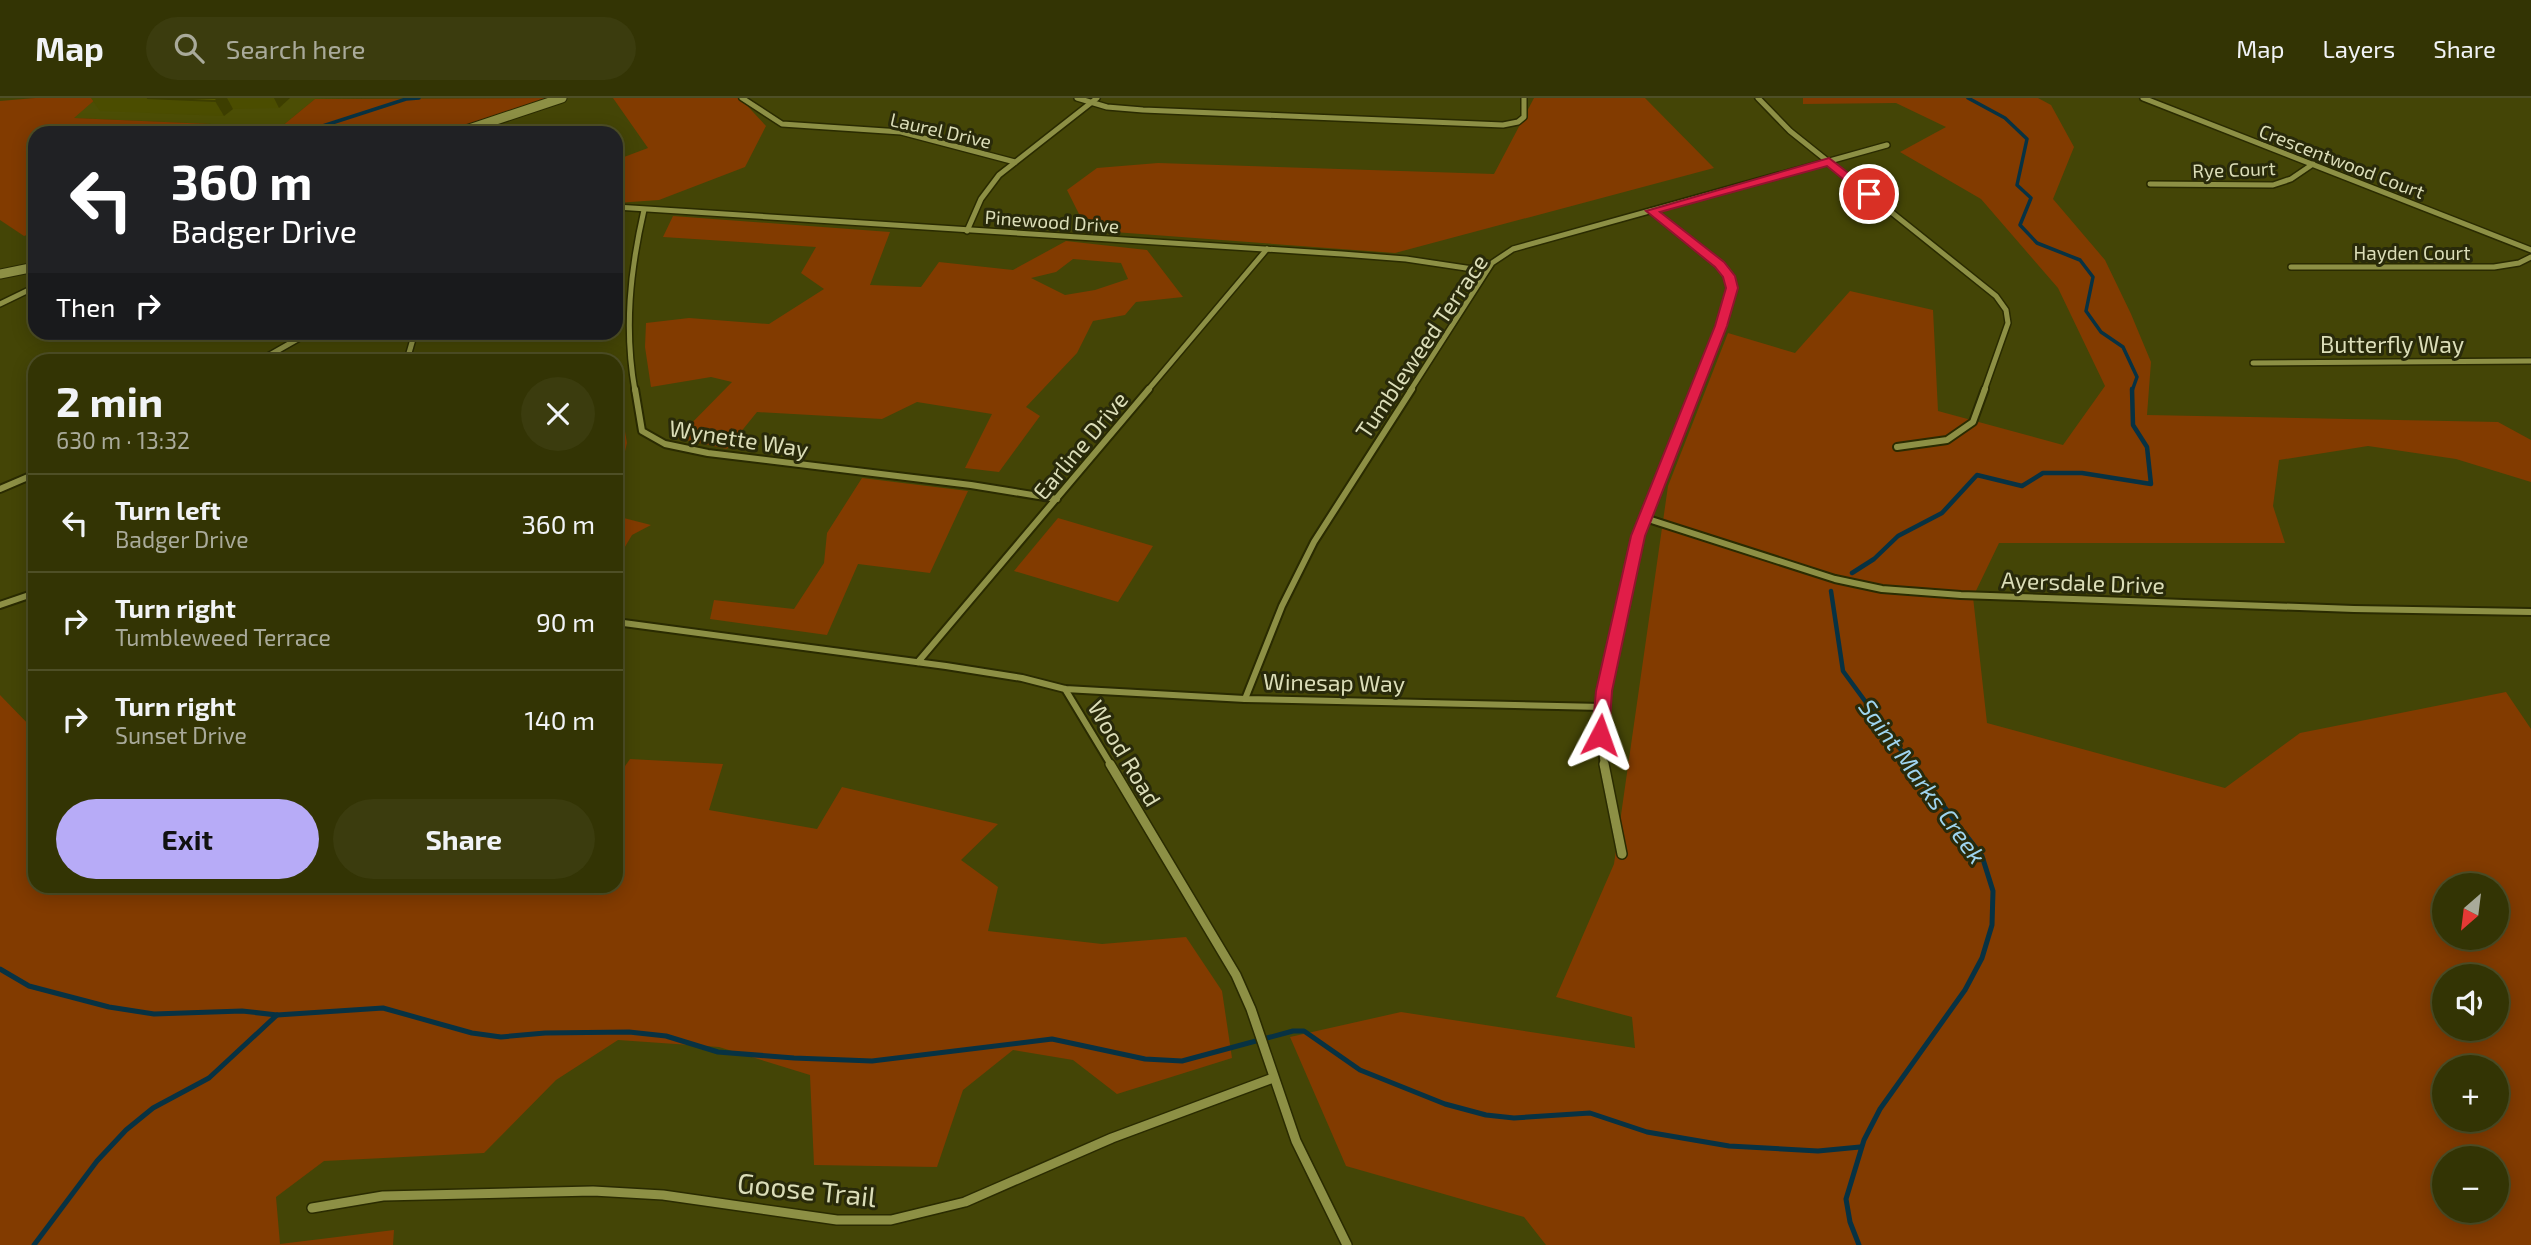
<!DOCTYPE html>
<html lang="en">
<head>
<meta charset="utf-8">
<style>
  body { margin:0; font-family:"Exo 2",sans-serif; background:#3b3c0e; color:#f1f3f6; height:100vh; display:flex; flex-direction:column; font-size:26px; white-space:nowrap }
  * { box-sizing:border-box; margin:0 }
  p { font-size:23px; color:#a9aa9a }
  .icon { flex:none; width:38px; height:38px; fill:none; stroke:currentColor; stroke-width:2; stroke-linecap:round; stroke-linejoin:round }
  .map { position:relative; flex:1; overflow:hidden }
  .details { position:absolute; left:28px; top:256px; width:595px; height:539px; display:flex; flex-direction:column; background:#333404; border-radius:21px; box-shadow:0 4px 18px #0003,0 0 0 2px #4e4f26 }
  .details>* { flex:none }
  .guide { position:absolute; left:28px; top:28px; width:595px; height:214px; border-radius:21px; box-shadow:0 4px 18px #0003,0 0 0 2px #4e4f26; background:#202124; color:#fff; overflow:hidden }
  .needle { width:46px; rotate:208deg }
  .fabs { position:absolute; left:2432px; top:775px; display:grid; gap:14px }
  .fabs a { display:grid; place-items:center; width:77px; height:77px; border-radius:50%; background:#333404; box-shadow:0 4px 18px #0003,0 0 0 2px #4e4f26; font-size:35px }
  .pin { position:absolute; display:grid; place-items:center; width:60px; height:60px; color:#fff; margin:-30px; border:4px solid #fff; border-radius:50%; box-shadow:0 2px 7px #0007 }
  .me { position:absolute; width:77px; margin:-38px; rotate:4deg; stroke-linejoin:round; filter:drop-shadow(0 0 5px #0008) }
  .turn { display:flex; align-items:center; gap:24px; height:147px; padding:0 28px; font-size:32px }
  .turn .icon { width:91px; height:91px; stroke-width:2.5 }
  .turn b { display:block; font-size:49px; line-height:60px }
  .then { display:flex; align-items:center; height:66px; padding:0 28px; background:#0003; gap:14px; font-size:26px }
  .round { display:grid; place-items:center; flex:none; width:74px; height:74px; border-radius:37px; background:#3b3c0e }
  .summary { display:flex; align-items:center; justify-content:space-between; height:119px; padding:0 28px }
  h1 { font-size:42px; font-weight:700; line-height:52px }
  .cta { display:flex; gap:14px; margin-top:auto; padding:14px 28px }
  .cta a { flex:1; height:80px; border-radius:42px; background:#b7abf7; color:#111; font-size:28px; font-weight:700; line-height:80px; text-align:center }
  .cta a+a { background:#3b3c0e; color:#f1f3f6 }
  ul { padding:0; list-style:none }
  li { display:flex; align-items:center; gap:21px; height:98px; padding:0 28px; border-top:2px solid #4e4f26 }
  li div { flex:1 }
  li b { display:block; font-size:26px }
  li em { font-style:normal }
  header { display:flex; align-items:center; gap:42px; box-sizing:border-box; height:98px; padding:0 35px; background:#333404; border-bottom:2px solid #4e4f26 }
  header strong { font-size:33px }
  nav { display:flex; gap:38px; margin-inline-start:auto; font-size:24px }
  .search { width:490px; height:63px; background:#3b3c0e; display:flex; align-items:center; gap:18px; box-sizing:border-box; padding:0 24px; border-radius:38px; color:#a9aa9a; font-size:26px }
  .map>svg:first-child { display:block }
  .built { fill:#4c4e05 }
  .green { fill:#823b00; fill-rule:evenodd }
  .lines { fill:none; stroke-linecap:round; stroke-linejoin:round }
  .stream-far2 { stroke:#073243; stroke-width:3.5 }
  .stream-far1 { stroke:#073243; stroke-width:4.5 }
  .stream { stroke:#073243; stroke-width:5 }
  .minor-far2-casing { stroke:#2a2b01; stroke-width:8 }
  .minor-far1-casing { stroke:#2a2b01; stroke-width:10 }
  .minor-casing { stroke:#2a2b01; stroke-width:12 }
  .tertiary-casing { stroke:#2a2b01; stroke-width:11 }
  .minor-far2 { stroke:#8d9045; stroke-width:5 }
  .minor-far1 { stroke:#8d9045; stroke-width:6 }
  .minor { stroke:#8d9045; stroke-width:9 }
  .tertiary { stroke:#8d9045; stroke-width:9 }
  .wall { fill:#4b4d00 }
  .shaded-wall { fill:#3d3e00 }
  .building { fill:#575900; stroke:#3d3e00; stroke-width:2 }
  .route { fill:#e11d48; stroke:#92132f; stroke-width:2 }
  .labels { text-anchor:middle; dominant-baseline:central; stroke-width:6; stroke-linejoin:round; paint-order:stroke }
  .far-street-label { font-size:19px; fill:#dbddb8; stroke:#292a0a }
  .street-label { font-size:23px; fill:#dbddb8; stroke:#292a0a }
  .water-label { font-size:24px; font-style:italic; fill:#9fd4ef; stroke:#292a0a }
  .near-street-label { font-size:28px; fill:#dbddb8; stroke:#292a0a }
</style>
</head>
<body>
<header>
<strong>Map</strong>
<div class="search"><svg class="icon" aria-label="search" viewBox="0 0 24 24"><circle cx="10" cy="10" r="6"/><path d="M15 15l6 6"/></svg>Search here</div>
<nav><a>Map</a><a>Layers</a><a>Share</a></nav>
</header>
<div class="map">
<svg width="2531" height="1147" viewBox="0 0 2531 1147">
  <rect width="100%" height="100%" fill="#444506"/>
  <path class="built" d="M 97,0 L 363,0 L 315,1 L 281,29 L 73,20 Z"/>
  <g class="green">
    <path d="M 35,0 L 97,0 L 74,20 L 281,29 L 315,1 L 560,0 L 452,35 L 35,35 L 35,134 L 24,138 L 0,122 L 0,3 Z"/>
    <path d="M 613,0 L 740,0 L 766,28 L 745,69 L 659,102 L 616,105 L 616,62 L 648,50 Z"/>
    <path d="M 1534,0 L 1645,0 L 1714,70 L 1395,155 L 1087,132 L 1067,92 L 1097,70 L 1158,65 L 1494,76 Z"/>
    <path d="M 1803,0 L 2038,0 L 2051,7 L 2074,49 L 2053,101 L 2105,162 L 2131,216 L 2151,264 L 2147,317 L 2498,324 L 2531,342 L 2531,384 L 2456,361 L 2368,348 L 2279,362 L 2273,408 L 2285,445 L 1999,445 L 1973,499 L 1987,625 L 2225,690 L 2300,635 L 2506,594 L 2531,631 L 2531,1147 L 1546,1147 L 1524,1119 L 1346,1068 L 1290,939 L 1401,914 L 1635,950 L 1632,919 L 1556,899 L 1614,766 L 1668,388 L 1728,235 L 1795,255 L 1850,193 L 1933,212 L 1938,313 L 2063,347 L 2105,288 L 2058,190 L 1981,101 L 1900,54 L 1946,29 L 1896,5 L 1803,6 ZM 2445,788 L 2497,788 L 2497,840 L 2445,840 ZM 2445,878 L 2497,878 L 2497,931 L 2445,931 ZM 2445,970 L 2497,970 L 2497,1022 L 2445,1022 ZM 2445,1060 L 2497,1060 L 2497,1113 L 2445,1113 Z"/>
    <path d="M 673,118 L 890,134 L 870,187 L 921,189 L 939,164 L 1013,172 L 1066,143 L 1147,152 L 1183,199 L 1136,204 L 1125,217 L 1093,223 L 1077,255 L 1026,309 L 1040,318 L 999,374 L 965,370 L 992,316 L 917,304 L 882,321 L 757,314 L 727,351 L 677,340 L 732,284 L 711,279 L 651,289 L 645,249 L 646,225 L 689,220 L 769,226 L 824,191 L 801,175 L 816,149 L 663,139 ZM 1073,161 L 1121,165 L 1128,181 L 1095,192 L 1065,197 L 1031,180 L 1056,174 Z"/>
    <path d="M 616,303 L 620,304 L 627,345 L 618,382 L 616,382 Z"/>
    <path d="M 862,380 L 968,393 L 930,475 L 858,466 L 827,537 L 710,521 L 714,502 L 794,511 L 824,465 L 827,435 Z"/>
    <path d="M 616,418 L 651,427 L 632,437 L 616,464 Z"/>
    <path d="M 1058,420 L 1153,448 L 1118,504 L 1014,473 Z"/>
    <path d="M 0,597 L 35,633 L 35,788 L 616,788 L 616,681 L 630,661 L 723,666 L 709,712 L 817,731 L 842,689 L 998,726 L 961,762 L 998,789 L 988,833 L 1102,846 L 1186,839 L 1222,893 L 1232,960 L 1117,996 L 1073,962 L 1013,952 L 963,992 L 937,1069 L 814,1067 L 810,977 L 719,949 L 618,942 L 556,982 L 484,1055 L 324,1063 L 276,1099 L 280,1146 L 394,1132 L 393,1147 L 0,1147 Z"/>
  </g>
  <g class="lines">
    <g class="stream-far2">
      <path d="M 1968,0 L 2005,20 L 2027,41 L 2017,87 L 2031,100 L 2020,127 L 2037,145 L 2080,162 L 2093,179 L 2086,213 L 2101,234 L 2123,249 L 2137,279 L 2132,293"/>
      <path d="M 301,35 L 406,1 L 419,0"/>
    </g>
    <g class="stream-far1">
      <path d="M 1852,475 L 1874,461 L 1898,438 L 1942,415 L 1977,377 L 2022,388 L 2043,375 L 2082,375 L 2151,386 L 2147,349 L 2133,327 L 2132,291"/>
      <path d="M 1831,493 L 1843,573 L 1912,667"/>
    </g>
    <g class="stream">
      <path d="M 0,871 L 29,888 L 109,909 L 154,916 L 242,913 L 277,917 L 383,910 L 472,935 L 501,939 L 545,935 L 629,934 L 666,938 L 718,954 L 794,960 L 872,963 L 1052,941 L 1145,961 L 1182,963 L 1293,933 L 1304,933 L 1360,972 L 1445,1006 L 1486,1017 L 1514,1020 L 1590,1015 L 1647,1034 L 1729,1048 L 1818,1053 L 1860,1049"/>
      <path d="M 34,1147 L 97,1063 L 126,1032 L 153,1010 L 209,980 L 277,917"/>
      <path d="M 1859,1147 L 1850,1124 L 1846,1101 L 1864,1042 L 1880,1011 L 1965,892 L 1982,860 L 1992,827 L 1993,793 L 1982,758 L 1911,666"/>
    </g>
    <defs>
      <g id="minor-far2">
        <path d="M 742,0 L 782,26 L 901,34 L 1015,64"/>
        <path d="M 1077,0 L 1107,9 L 1143,12 L 1503,27 L 1518,24 L 1524,19 L 1524,0"/>
        <path d="M 1758,0 L 1790,33 L 1996,198 L 2006,212 L 2008,225 L 1984,293"/>
        <path d="M 2143,0 L 2531,152"/>
        <path d="M 2150,86 L 2273,87 L 2291,81 L 2313,66"/>
        <path d="M 616,109 L 1342,156 L 1406,161 L 1486,173"/>
        <path d="M 1651,113 C 1669,127 1722,162 1729,180 C 1738,199 1704,271 1695,293"/>
        <path d="M 967,133 L 981,101 L 999,77 L 1097,0"/>
        <path d="M 2291,169 L 2494,169 L 2519,165 L 2531,159"/>
        <path d="M 0,206 L 35,189"/>
        <path d="M 261,262 L 310,234"/>
        <path d="M 407,262 L 415,234"/>
        <path d="M 2253,265 L 2531,263"/>
        <path d="M 635,293 C 624,231 630,173 644,112"/>
        <path d="M 1147,293 L 1267,151"/>
        <path d="M 1410,293 L 1492,165 L 1513,151 L 1887,47"/>
      </g>
      <g id="minor-far1">
        <path d="M 635,291 L 642,333 L 665,346 L 708,355 L 971,387 L 1057,401"/>
        <path d="M 1897,349 L 1947,342 L 1973,324 L 1985,291"/>
        <path d="M 0,391 L 35,376"/>
        <path d="M 1645,420 L 1835,481 L 1882,491 L 1961,497 L 2354,511 L 2531,514"/>
        <path d="M 0,507 L 35,495"/>
        <path d="M 616,524 L 946,568 L 1022,580 L 1065,591 L 1245,601 L 1602,609"/>
        <path d="M 918,564 L 1149,291"/>
        <path d="M 1065,591 L 1111,667"/>
        <path d="M 1245,601 L 1282,508 L 1314,444 L 1412,291"/>
        <path d="M 1604,667 L 1600,637 L 1604,593 L 1638,438 L 1696,291"/>
      </g>
      <g id="minor">
        <path d="M 1110,666 L 1236,877 L 1251,911 L 1296,1043 L 1347,1147"/>
        <path d="M 1604,666 L 1622,756"/>
        <path d="M 312,1110 L 383,1098 L 593,1093 L 663,1097 L 837,1122 L 891,1122 L 965,1104 L 1112,1040 L 1273,980"/>
      </g>
      <g id="tertiary">
        <path d="M 457,35 L 562,0"/>
        <path d="M 0,176 L 35,169"/>
      </g>
    </defs>
    <use href="#minor-far2" class="minor-far2-casing"/>
    <use href="#minor-far1" class="minor-far1-casing"/>
    <use href="#minor" class="minor-casing"/>
    <use href="#tertiary" class="tertiary-casing"/>
    <use href="#minor-far2" class="minor-far2"/>
    <use href="#minor-far1" class="minor-far1"/>
    <use href="#minor" class="minor"/>
    <use href="#tertiary" class="tertiary"/>
  </g>
  <path class="wall" d="M 91,0 L 290,0 L 279,10 L 233,11 L 224,18 L 100,13 Z"/>
  <g class="shaded-wall">
    <path d="M 219,0 L 227,0 L 233,11 L 224,18 L 215,3 Z"/>
    <path d="M 274,0 L 290,0 L 279,10 Z"/>
  </g>
  <path class="building" d="M 147,0 L 219,0 L 215,3 Z"/>
  <path class="route" d="M 1829,60 L 1873,94 L 1873,99 L 1865,99 L 1827,68 L 1660,114 L 1724,164 L 1735,178 L 1738,190 L 1727,228 L 1645,438 L 1612,593 L 1609,637 L 1606,642 L 1595,642 L 1592,637 L 1596,593 L 1631,438 L 1715,228 L 1726,190 L 1723,179 L 1715,169 L 1646,113 Z"/>
  <g class="labels">
    <g class="far-street-label">
      <text transform="translate(941 32) rotate(13)">Laurel Drive</text>
      <text transform="translate(2342 63) rotate(21)">Crescentwood Court</text>
      <text transform="translate(2234 71) rotate(-2)">Rye Court</text>
      <text transform="translate(1052 123) rotate(4)">Pinewood Drive</text>
      <text x="2412" y="154">Hayden Court</text>
    </g>
    <g class="street-label">
      <text x="2392" y="246">Butterfly Way</text>
      <text transform="translate(1421 248) rotate(-56)">Tumbleweed Terrace</text>
      <text transform="translate(739 340) rotate(9)">Wynette Way</text>
      <text transform="translate(1080 347) rotate(-50)">Earline Drive</text>
      <text transform="translate(2083 484) rotate(2)">Ayersdale Drive</text>
      <text transform="translate(1334 584) rotate(1)">Winesap Way</text>
      <text transform="translate(1125 655) rotate(59)">Wood Road</text>
    </g>
    <g class="water-label">
      <text transform="translate(1923 683) rotate(54)">Saint Marks Creek</text>
    </g>
    <g class="near-street-label">
      <text transform="translate(807 1091) rotate(6)">Goose Trail</text>
    </g>
  </g>
</svg>
<div class="fabs">
<a><svg class="needle" viewBox="-14 -14 28 28"><path d="M0-13l5 13h-10z" fill="#e53935"/><path d="M0 13l5-13h-10z" fill="#a9aa9a"/></svg></a>
<a><svg class="icon" aria-label="sound" viewBox="0 0 24 24"><path d="M4 9h4l5-4v14l-5-4H4zM17 9q2 3 0 6"/></svg></a>
<a>+</a>
<a>−</a>
</div>
<div class="pin" style="left:1869px;top:96px;background:#d93025"><svg class="icon" aria-label="arrive" viewBox="0 0 24 24"><path d="M6 21V4h12l-3 4 3 4H6"/></svg></div>
<svg class="me" style="left:1600px;top:637px" viewBox="-20 -20 40 40"><path d="M0-17L14 15 0 8-14 15z" fill="#e11d48" stroke="#fff" stroke-width="4"/></svg>
<div class="guide">
<div class="turn"><svg class="icon" aria-label="left" viewBox="0 0 24 24"><path d="M17 20v-9H6M10 6l-5 5 5 5"/></svg><div><b>360 m</b>Badger Drive</div></div>
<div class="then">Then<svg class="icon" aria-label="right" viewBox="0 0 24 24"><path d="M7 20v-9h11M14 6l5 5-5 5"/></svg></div>
</div>
<section class="details">
<div class="summary"><div><h1>2 min</h1><p>630 m · 13:32</p></div><a class="round"><svg class="icon" aria-label="close" viewBox="0 0 24 24"><path d="M6 6l12 12M18 6L6 18"/></svg></a></div>
<ul>
<li><svg class="icon" aria-label="left" viewBox="0 0 24 24"><path d="M17 20v-9H6M10 6l-5 5 5 5"/></svg><div><b>Turn left</b><p>Badger Drive</p></div><em>360 m</em></li>
<li><svg class="icon" aria-label="right" viewBox="0 0 24 24"><path d="M7 20v-9h11M14 6l5 5-5 5"/></svg><div><b>Turn right</b><p>Tumbleweed Terrace</p></div><em>90 m</em></li>
<li><svg class="icon" aria-label="right" viewBox="0 0 24 24"><path d="M7 20v-9h11M14 6l5 5-5 5"/></svg><div><b>Turn right</b><p>Sunset Drive</p></div><em>140 m</em></li>
</ul>
<div class="cta"><a>Exit</a><a>Share</a></div>
</section>
</div>
</body>
</html>
